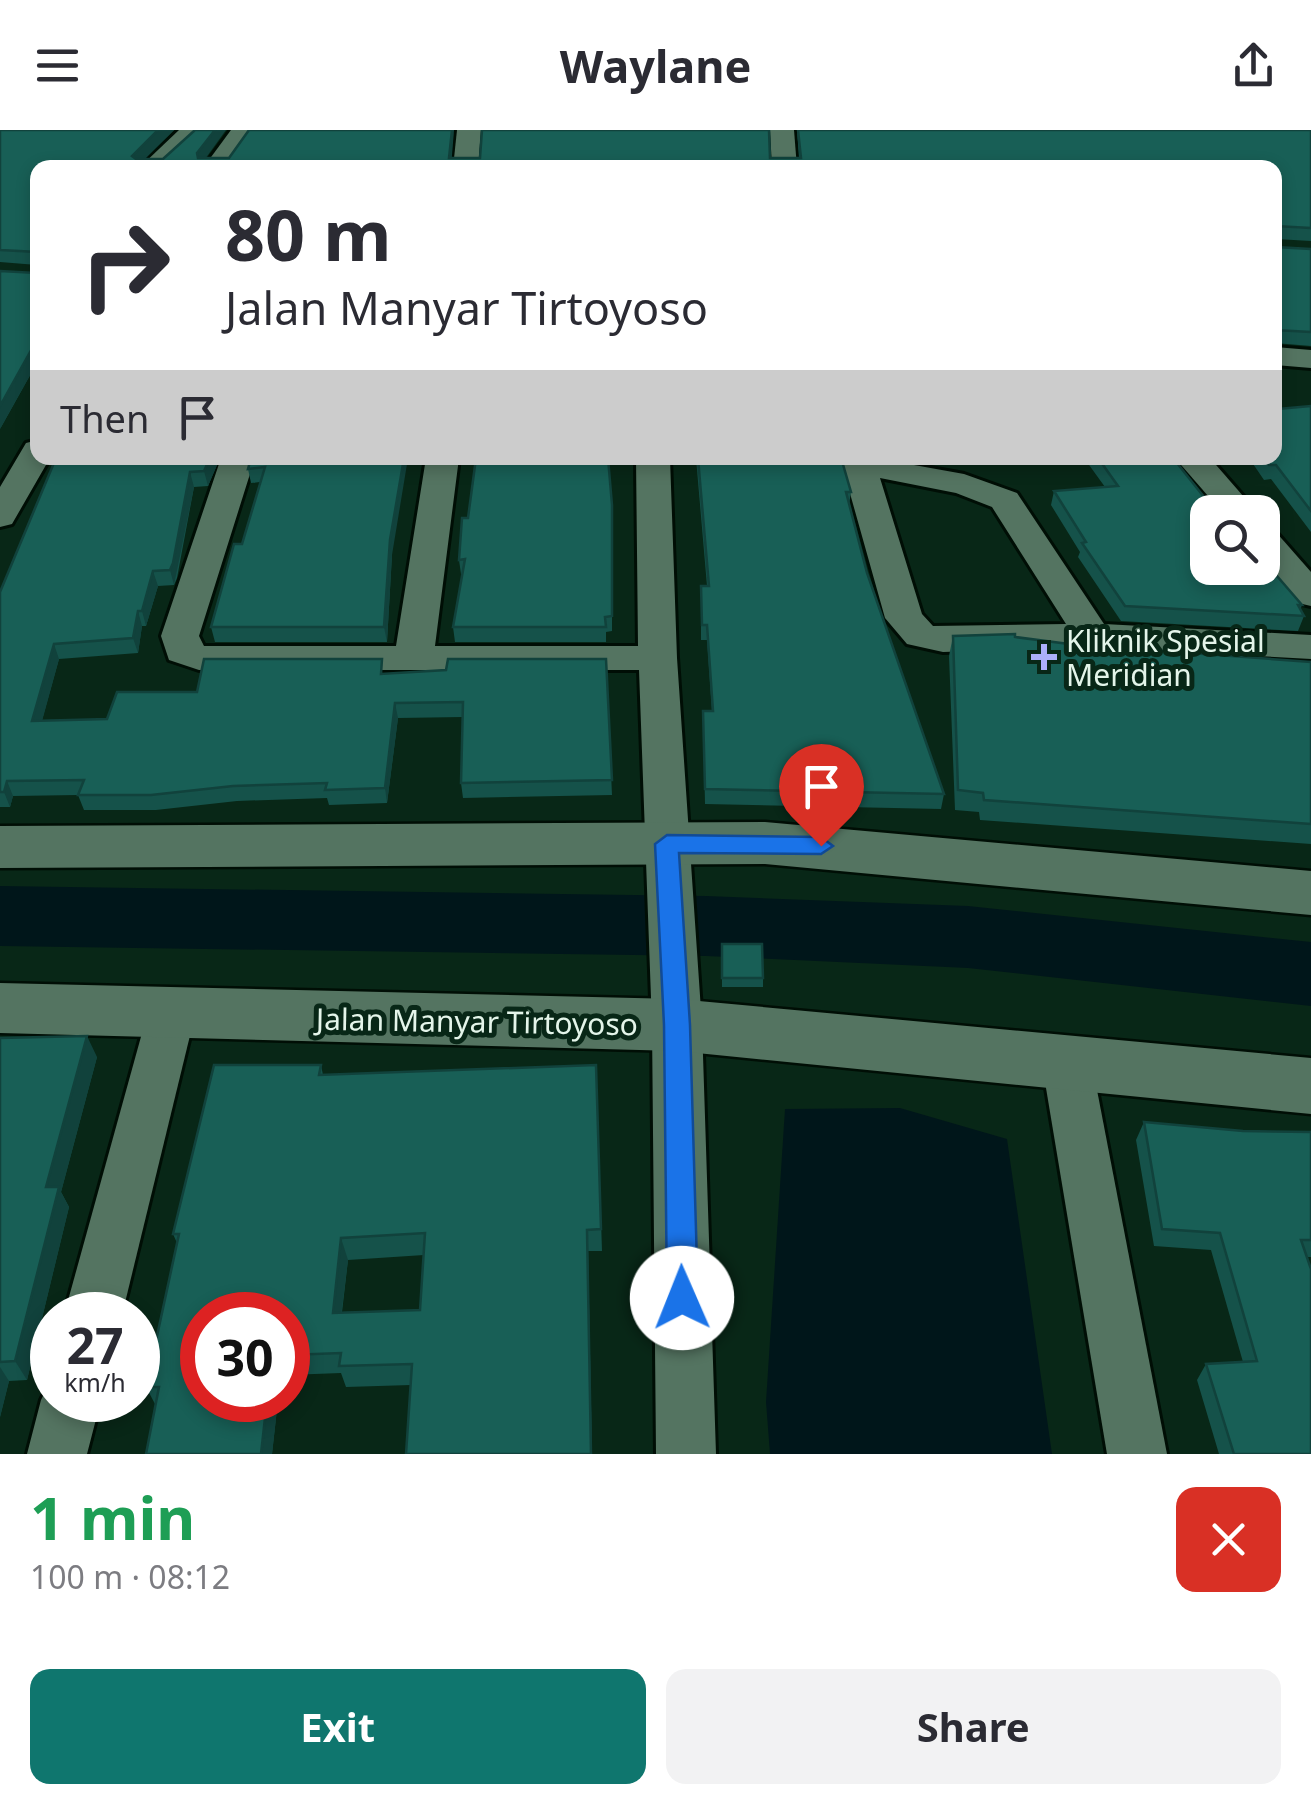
<!DOCTYPE html>
<html lang="en">
<head>
<meta charset="utf-8">
<style>
  body { margin:0; font-family:"Noto Sans",sans-serif; background:#f2f2f3; color:#2b2b33; height:100vh; display:flex; flex-direction:column; font-size:38px; white-space:nowrap }
  * { box-sizing:border-box; margin:0 }
  p { font-size:32px; color:#7c7c81 }
  .icon { flex:none; width:55px; height:55px; fill:none; stroke:currentColor; stroke-width:2; stroke-linecap:round; stroke-linejoin:round }
  .map { position:relative; height:1324px; overflow:hidden }
  .sheet { display:flex; flex-direction:column; background:#fff; flex:1 }
  .sheet>* { flex:none }
  .banner { position:absolute; left:30px; top:30px; width:1252px; height:305px; border-radius:20px; box-shadow:0 5px 15px #0003; background:#fff; color:#2b2b33; overflow:hidden }
  .fabs { position:absolute; left:1190px; top:365px; display:grid; gap:20px }
  .fabs a { display:grid; place-items:center; width:90px; height:90px; border-radius:20px; background:#fff; box-shadow:0 5px 15px #0003; font-size:50px }
  .speed { position:absolute; left:30px; top:1162px; display:flex; gap:20px; font-size:50px; font-weight:700; text-align:center }
  .speed>* { display:grid; place-content:center; width:130px; height:130px; border-radius:50%; background:#fff; box-shadow:0 5px 15px #0003; line-height:1 }
  .speed small { font-size:25px; font-weight:400 }
  .speed .limit { border:15px solid #d22; background:#fff; color:#111 }
  .pin { position:absolute; display:grid; place-items:center; width:85px; height:85px; color:#fff; margin:-102px -42px; border-radius:50% 50% 50% 0; rotate:-45deg; box-shadow:0 0 10px #0007 }
  .pin .icon { rotate:45deg }
  .me { position:absolute; width:110px; margin:-55px; rotate:359deg; stroke-linejoin:round; filter:drop-shadow(0 0 8px #0008) }
  .turn { display:flex; align-items:center; gap:35px; height:210px; padding:0 30px; font-size:45px }
  .turn .icon { width:130px; height:130px; stroke-width:2.5 }
  .turn b { display:block; font-size:70px; line-height:85px }
  .then { display:flex; align-items:center; height:95px; padding:0 30px; background:#0003; gap:20px; font-size:38px }
  .round { display:grid; place-items:center; flex:none; width:105px; height:105px; border-radius:20px; background:#f2f2f3 }
  .head { display:flex; align-items:center; justify-content:space-between; height:170px; padding:0 30px }
  h1 { font-size:60px; font-weight:700; line-height:75px; color:#1e9e55 }
  .button { display:flex; gap:20px; margin-top:auto; padding:20px 30px }
  .button a { flex:1; height:115px; border-radius:20px; background:#0f766e; color:#fff; font-size:40px; font-weight:700; line-height:115px; text-align:center }
  .button a+a { background:#f2f2f3; color:#2b2b33 }
  header { display:flex; justify-content:space-between; align-items:center; height:130px; padding:0 30px; background:#fff; font-size:45px; font-weight:700 }
  .map>svg:first-child { display:block }
  .water { fill:#00161a }
  .lines { fill:none; stroke-linecap:round; stroke-linejoin:round }
  .river { fill:#00161a; fill-rule:evenodd }
  .street-casing { stroke:#000e05; stroke-width:6 }
  .secondary-casing { stroke:#000e05; stroke-width:5 }
  .street { fill:#547461; fill-rule:evenodd }
  .secondary { fill:#547461; fill-rule:evenodd }
  .wall { fill:#15524a; fill-rule:evenodd }
  .shaded-wall { fill:#11423c }
  .building { fill:#185f56; stroke:#11423c; stroke-width:2.5; fill-rule:evenodd }
  .route { fill:#1a73e8; stroke:#114b97; stroke-width:2.5 }
  .poi-dot { fill:#abaffb; stroke:#082717; stroke-width:4 }
  .labels { text-anchor:middle; dominant-baseline:central; stroke-width:10; stroke-linejoin:round; paint-order:stroke }
  .poi-label { font-size:30px; fill:#e4f5ea; stroke:#082717; text-anchor:start }
  .street-label { font-size:30px; fill:#e4f5ea; stroke:#082717 }
</style>
</head>
<body>
<header><svg class="icon" aria-label="menu" viewBox="0 0 24 24"><path d="M4 6h16M4 12h16M4 18h16"/></svg>Waylane<svg class="icon" aria-label="share" viewBox="0 0 24 24"><path d="M12 15V3M7 8l5-5 5 5M5 13v7h14v-7"/></svg></header>
<div class="map">
<svg width="1311" height="1324" viewBox="0 0 1311 1324">
  <rect width="100%" height="100%" fill="#082717"/>
  <path class="water" d="M 900,978 L 1007,1009 L 1052,1324 L 770,1324 L 766,1272 L 785,979 Z"/>
  <g class="lines">
    <path class="river" d="M 0,756 L 706,766 L 968,776 L 1311,812 L 1311,876 L 968,838 L 706,826 L 0,816 Z"/>
    <defs>
      <g id="street">
        <path d="M 179,0 L 205,0 L 166,38 L 139,38 Z"/>
        <path d="M 231,0 L 255,0 L 228,38 L 203,38 Z"/>
        <path d="M 457,0 L 481,0 L 478,38 L 453,38 Z"/>
        <path d="M 770,0 L 794,0 L 797,38 L 772,38 Z"/>
        <path d="M 1275,217 L 1311,220 L 1311,238 L 1275,235 Z"/>
        <path d="M 38,310 L 38,328 L 50,328 L 12,394 L 0,397 L 0,357 L 26,313 Z"/>
        <path d="M 221,328 L 255,328 L 199,506 L 204,516 L 396,516 L 426,328 L 459,328 L 435,516 L 638,516 L 636,328 L 670,328 L 677,528 L 702,895 L 716,1324 L 656,1324 L 652,895 L 639,540 L 199,540 L 169,530 L 161,506 Z"/>
        <path d="M 808,328 L 875,328 L 964,344 L 1017,363 L 1104,494 L 1311,505 L 1311,529 L 1092,517 L 943,522 L 907,514 L 885,488 L 844,342 L 812,335 ZM 880,348 L 956,363 L 992,377 L 1066,494 L 933,496 L 922,484 Z"/>
        <path d="M 1175,328 L 1210,328 L 1257,382 L 1222,382 Z"/>
        <path d="M 1262,398 L 1275,401 L 1311,442 L 1311,476 L 1298,473 L 1262,432 Z"/>
        <path d="M 171,865 L 188,871 L 195,885 L 122,1185 L 64,1185 L 147,885 L 154,871 Z"/>
        <path d="M 1067,913 L 1085,919 L 1092,934 L 1167,1324 L 1107,1324 L 1042,934 L 1049,919 Z"/>
        <path d="M 52,1248 L 52,1270 L 101,1270 L 87,1324 L 27,1324 L 41,1270 Z"/>
      </g>
      <g id="secondary">
        <path d="M 765,692 L 1311,741 L 1311,785 L 765,734 L 0,738 L 0,696 Z"/>
        <path d="M 0,853 L 677,869 L 1311,928 L 1311,984 L 677,921 L 0,903 Z"/>
      </g>
    </defs>
    <use href="#street" class="street-casing"/>
    <use href="#secondary" class="secondary-casing"/>
    <use href="#street" class="street"/>
    <use href="#secondary" class="secondary"/>
  </g>
  <g class="wall">
    <path d="M 0,0 L 174,0 L 144,29 L 799,28 L 797,0 L 1311,0 L 1311,111 L 1276,109 L 1276,117 L 1311,119 L 1311,216 L 1275,213 L 1275,38 L 38,38 L 38,231 L 0,299 L 36,143 L 37,135 L 0,132 Z"/>
    <path d="M 1311,276 L 1311,402 L 1271,349 L 1264,350 L 1249,328 L 1275,328 L 1278,279 Z"/>
    <path d="M 56,328 L 220,328 L 208,356 L 194,357 L 177,448 L 174,455 L 158,456 L 146,496 L 142,496 L 138,523 L 59,529 L 42,590 L 107,589 L 197,562 L 385,544 L 606,529 L 612,665 L 463,668 L 461,653 L 463,587 L 398,588 L 387,673 L 329,675 L 327,668 L 237,671 L 156,680 L 84,680 L 78,665 L 13,666 L 10,677 L 0,677 L 0,462 Z"/>
    <path d="M 251,328 L 392,425 L 387,512 L 215,512 L 211,497 L 242,414 L 260,352 L 251,353 L 248,339 Z"/>
    <path d="M 696,328 L 827,328 L 851,362 L 849,375 L 867,443 L 944,664 L 941,679 L 705,674 L 703,581 L 712,581 L 707,510 L 701,510 L 701,471 L 707,456 Z"/>
    <path d="M 899,328 L 929,328 L 929,331 Z"/>
    <path d="M 940,328 L 978,328 L 977,331 Z"/>
    <path d="M 1084,328 L 1173,328 L 1267,447 L 1302,475 L 1300,480 L 1304,486 L 1298,501 L 1121,491 L 1078,427 L 1080,422 L 1051,375 L 1054,361 L 1105,357 Z"/>
    <path d="M 612,375 L 612,501 L 606,502 L 606,512 L 455,512 L 453,497 L 462,444 L 461,444 L 459,430 L 468,388 Z"/>
    <path d="M 953,506 L 1015,507 L 1069,514 L 1311,532 L 1311,714 L 980,690 L 979,682 L 955,680 L 949,526 Z"/>
    <path d="M 722,814 L 763,848 L 763,857 L 722,857 Z"/>
    <path d="M 0,908 L 97,927 L 61,1062 L 69,1077 L 27,1250 L 9,1251 L 0,1287 Z"/>
    <path d="M 321,935 L 323,945 L 596,935 L 602,1121 L 588,1121 L 592,1324 L 406,1324 L 411,1255 L 346,1257 L 341,1243 L 288,1245 L 288,1185 L 202,1270 L 278,1270 L 272,1324 L 146,1324 L 155,1274 L 146,1257 L 177,1113 L 173,1104 ZM 424,1125 L 420,1180 L 342,1182 L 348,1130 Z"/>
    <path d="M 1144,992 L 1243,1001 L 1311,1002 L 1311,1127 L 1307,1127 L 1311,1324 L 1219,1324 L 1197,1250 L 1206,1234 L 1243,1232 L 1211,1120 L 1154,1116 L 1136,1010 Z"/>
  </g>
  <g class="shaded-wall">
    <path d="M 158,0 L 174,0 L 136,38 L 132,26 Z"/>
    <path d="M 215,0 L 226,0 L 200,36 L 197,23 Z"/>
    <path d="M 452,0 L 454,0 L 451,38 L 449,28 Z"/>
    <path d="M 34,215 L 38,231 L 0,299 L 0,276 Z"/>
    <path d="M 210,328 L 220,328 L 208,356 L 204,341 Z"/>
    <path d="M 404,328 L 408,328 L 392,425 L 387,512 L 384,497 L 390,410 Z"/>
    <path d="M 190,342 L 194,357 L 174,455 L 170,440 Z"/>
    <path d="M 153,441 L 158,456 L 146,496 L 142,481 Z"/>
    <path d="M 138,481 L 142,496 L 138,523 L 133,508 Z"/>
    <path d="M 54,514 L 59,529 L 38,606 L 32,591 Z"/>
    <path d="M 395,573 L 398,588 L 387,673 L 385,658 Z"/>
    <path d="M 7,651 L 13,666 L 10,677 L 4,662 Z"/>
    <path d="M 87,906 L 97,927 L 61,1062 L 69,1077 L 27,1250 L 15,1231 L 46,1057 Z"/>
    <path d="M 587,1100 L 588,1121 L 592,1324 L 591,1324 Z"/>
    <path d="M 341,1108 L 348,1130 L 339,1203 L 333,1183 Z"/>
    <path d="M 0,1237 L 9,1251 L 0,1287 Z"/>
    <path d="M 267,1270 L 278,1270 L 272,1324 L 261,1324 Z"/>
  </g>
  <g class="building">
    <path d="M 0,0 L 158,0 L 132,26 L 136,29 L 163,29 L 195,0 L 215,0 L 197,23 L 198,28 L 229,28 L 249,0 L 452,0 L 449,28 L 480,28 L 482,0 L 769,0 L 770,28 L 801,28 L 798,0 L 1311,0 L 1311,98 L 1276,96 L 1276,117 L 1311,119 L 1311,202 L 1275,200 L 1275,38 L 800,38 L 677,34 L 676,38 L 38,38 L 38,215 L 34,215 L 0,276 L 0,141 L 36,143 L 37,122 L 0,120 Z"/>
    <path d="M 1275,276 L 1278,279 L 1311,276 L 1311,381 L 1276,335 L 1269,335 L 1263,328 L 1275,328 Z"/>
    <path d="M 56,328 L 210,328 L 204,341 L 190,342 L 173,433 L 170,440 L 153,441 L 142,481 L 138,481 L 133,508 L 54,514 L 32,591 L 107,589 L 117,562 L 197,562 L 204,529 L 382,529 L 381,544 L 446,540 L 448,529 L 606,529 L 612,650 L 461,653 L 463,572 L 395,573 L 385,658 L 325,660 L 327,653 L 233,656 L 151,665 L 78,665 L 84,650 L 7,651 L 4,662 L 0,662 L 0,462 Z"/>
    <path d="M 251,328 L 404,328 L 390,410 L 384,497 L 211,497 L 234,414 L 242,414 L 265,337 L 248,339 Z"/>
    <path d="M 476,328 L 608,328 L 612,375 L 612,486 L 605,487 L 606,497 L 453,497 L 465,429 L 459,430 L 462,388 L 468,388 Z"/>
    <path d="M 698,328 L 827,328 L 842,331 L 851,362 L 846,362 L 867,443 L 944,664 L 705,659 L 703,581 L 713,581 L 707,495 L 702,495 L 701,456 L 709,456 Z"/>
    <path d="M 1098,328 L 1173,328 L 1216,382 L 1208,382 L 1208,438 L 1259,438 L 1267,447 L 1277,446 L 1302,475 L 1298,475 L 1304,486 L 1125,476 L 1082,413 L 1086,412 L 1054,361 L 1118,356 Z"/>
    <path d="M 1015,504 L 1015,507 L 1069,514 L 1311,532 L 1311,694 L 984,670 L 983,663 L 958,660 L 953,506 Z"/>
    <path d="M 722,814 L 762,814 L 763,848 L 722,848 Z"/>
    <path d="M 87,906 L 46,1057 L 59,1057 L 15,1231 L 0,1232 L 0,908 Z"/>
    <path d="M 214,935 L 321,935 L 319,945 L 596,935 L 601,1099 L 587,1100 L 591,1324 L 406,1324 L 412,1234 L 339,1236 L 341,1223 L 288,1225 L 288,1185 L 202,1185 L 202,1270 L 267,1270 L 261,1324 L 146,1324 L 159,1257 L 146,1257 L 179,1104 L 173,1104 ZM 425,1103 L 420,1180 L 333,1183 L 341,1108 Z"/>
    <path d="M 1144,992 L 1243,1001 L 1311,1002 L 1311,1110 L 1301,1110 L 1311,1139 L 1311,1324 L 1234,1324 L 1206,1234 L 1257,1231 L 1220,1103 L 1162,1099 Z"/>
  </g>
  <path class="route" d="M 667,705 L 821,707 L 833,716 L 821,724 L 679,723 L 690,895 L 698,1168 L 693,1178 L 682,1182 L 672,1178 L 667,1168 L 664,895 L 655,714 Z"/>
  <path class="poi-dot" d="M1039 512h10v10h10v10h-10v10h-10v-10h-10v-10h10z"/>
  <g class="labels">
    <g class="poi-label">
      <text x="1066" y="510">Kliknik Spesial<tspan x="1066" dy="34">Meridian</tspan></text>
    </g>
    <g class="street-label">
      <text transform="translate(477 891) rotate(1)">Jalan Manyar Tirtoyoso</text>
    </g>
  </g>
</svg>
<div class="fabs">
<a><svg class="icon" aria-label="search" viewBox="0 0 24 24"><circle cx="10" cy="10" r="6"/><path d="M15 15l6 6"/></svg></a>
</div>
<div class="speed"><div>27<small>km/h</small></div><div class="limit">30</div></div>
<div class="pin" style="left:821px;top:716px;background:#d93025"><svg class="icon" aria-label="arrive" viewBox="0 0 24 24"><path d="M6 21V4h12l-3 4 3 4H6"/></svg></div>
<svg class="me" style="left:682px;top:1168px" viewBox="-20 -20 40 40"><circle r="19" fill="#fff"/><path d="M0-13L10 11 0 6-10 11z" fill="#1a73e8"/></svg>
<div class="banner">
<div class="turn"><svg class="icon" aria-label="right" viewBox="0 0 24 24"><path d="M7 20v-9h11M14 6l5 5-5 5"/></svg><div><b>80 m</b>Jalan Manyar Tirtoyoso</div></div>
<div class="then">Then<svg class="icon" aria-label="arrive" viewBox="0 0 24 24"><path d="M6 21V4h12l-3 4 3 4H6"/></svg></div>
</div>
</div>
<section class="sheet">
<div class="head"><div><h1>1 min</h1><p>100 m · 08:12</p></div><a class="round" style="background:#d93025;color:#fff"><svg class="icon" aria-label="close" viewBox="0 0 24 24"><path d="M6 6l12 12M18 6L6 18"/></svg></a></div>
<div class="button"><a>Exit</a><a>Share</a></div>
</section>
</body>
</html>
